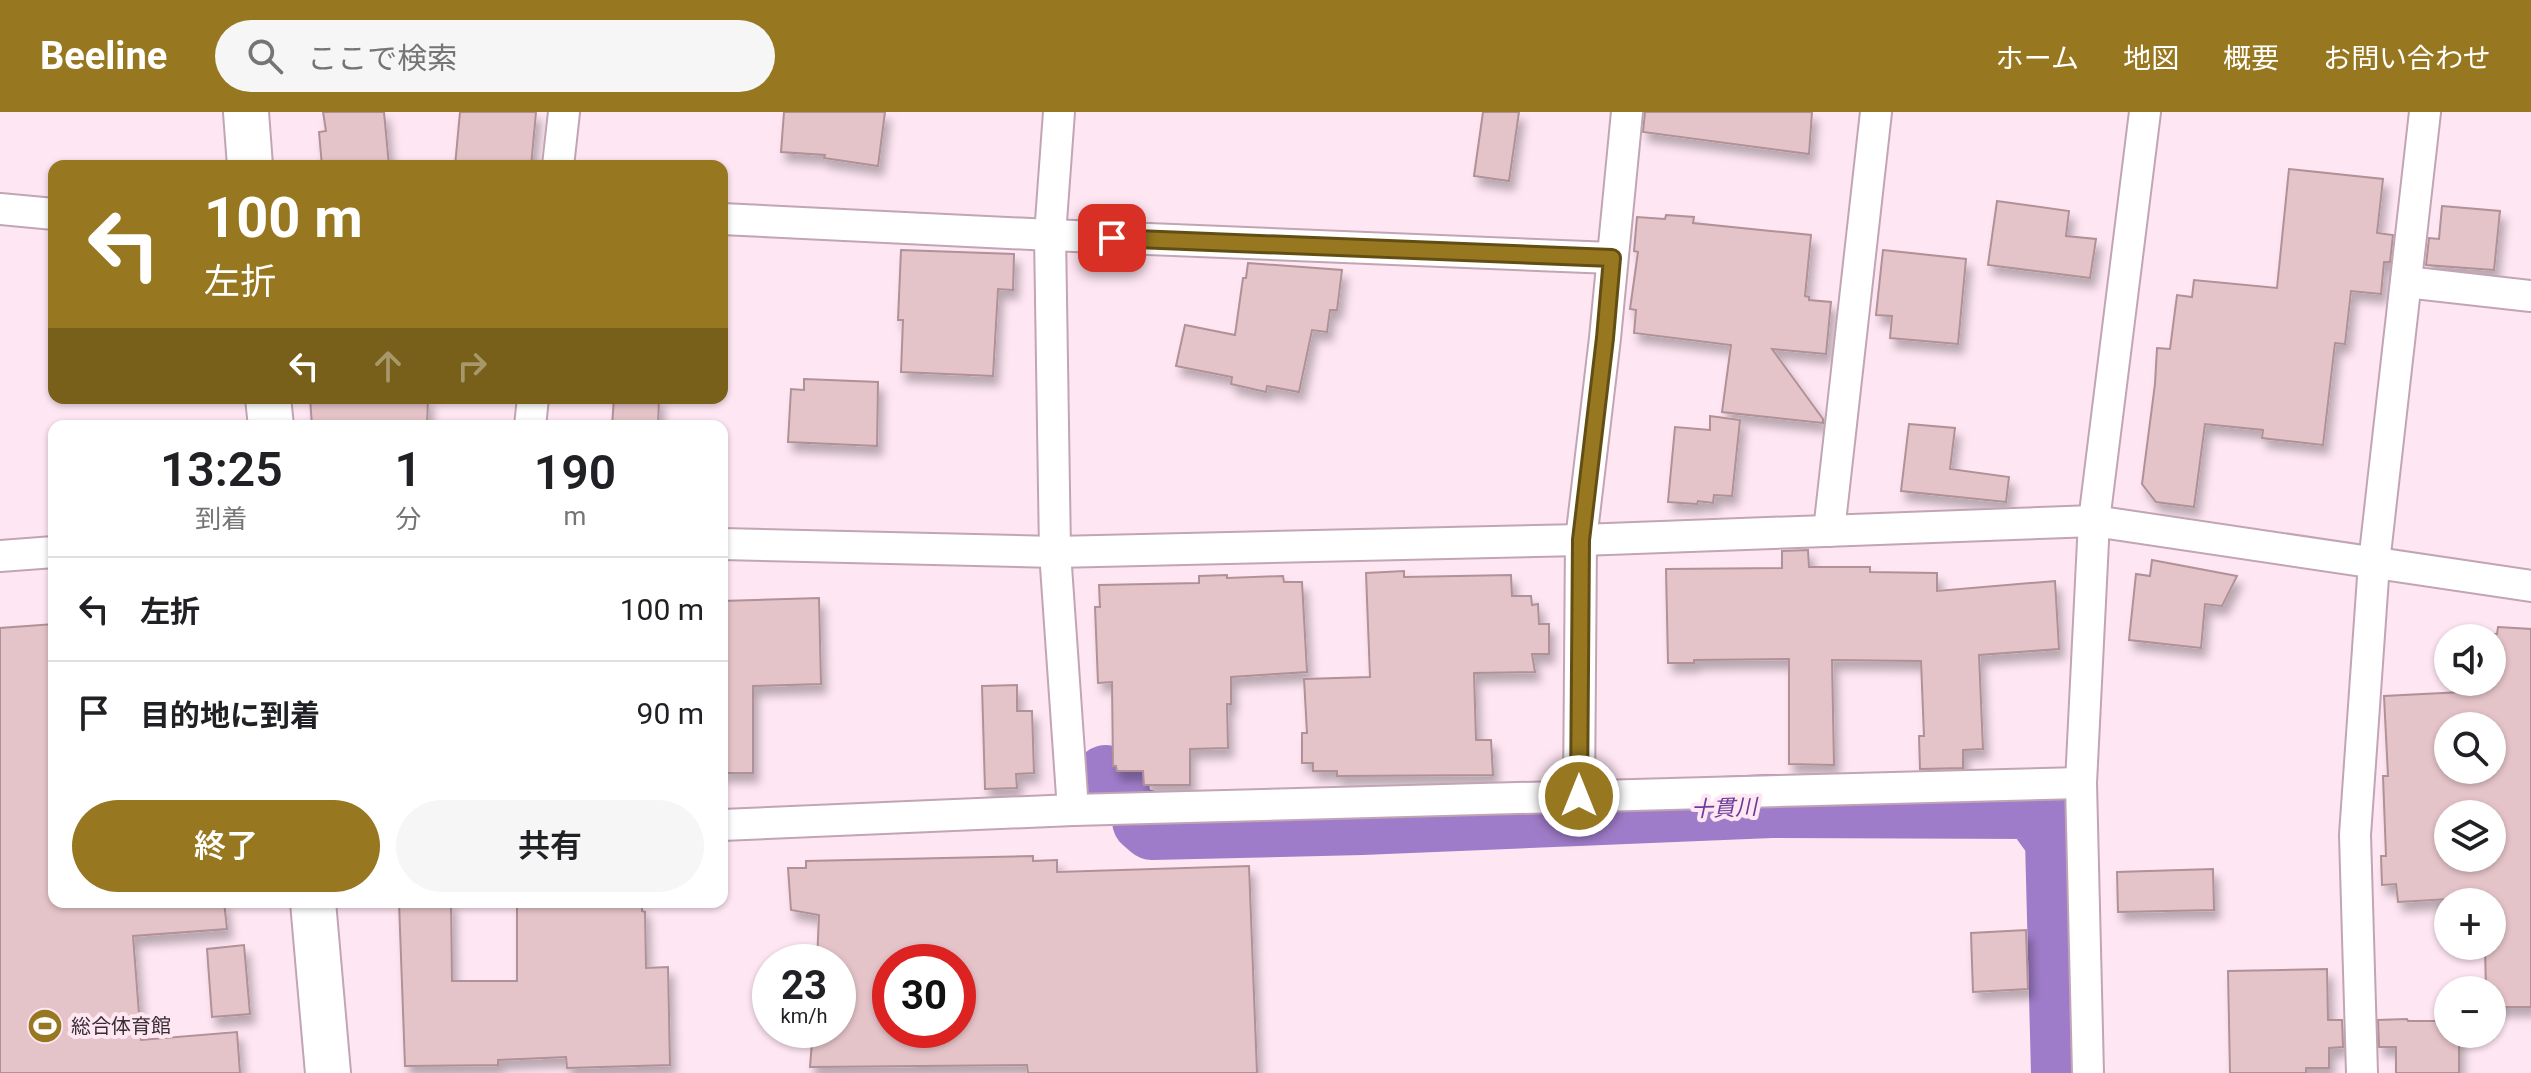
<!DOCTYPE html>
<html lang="ja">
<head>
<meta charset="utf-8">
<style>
  body { margin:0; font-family:Roboto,"Noto Sans JP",sans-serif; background:#f6f6f6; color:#202124; height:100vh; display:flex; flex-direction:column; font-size:30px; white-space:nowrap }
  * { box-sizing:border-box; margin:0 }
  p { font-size:26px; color:#757577 }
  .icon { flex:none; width:44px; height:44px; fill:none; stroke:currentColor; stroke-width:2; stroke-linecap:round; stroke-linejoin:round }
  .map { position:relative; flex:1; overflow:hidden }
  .sheet { position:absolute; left:48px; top:308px; width:680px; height:488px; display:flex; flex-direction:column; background:#fff; border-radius:16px; box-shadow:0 2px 6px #0004 }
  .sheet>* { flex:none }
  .guide { position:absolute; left:48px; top:48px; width:680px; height:244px; border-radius:16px; box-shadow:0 2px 6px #0004; background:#977821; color:#fff; overflow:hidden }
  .fabs { position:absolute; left:2434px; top:512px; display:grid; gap:16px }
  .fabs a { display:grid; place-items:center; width:72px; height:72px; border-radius:50%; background:#fff; box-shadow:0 2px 6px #0004; font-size:40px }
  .speed { position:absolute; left:752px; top:832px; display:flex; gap:16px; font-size:40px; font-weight:700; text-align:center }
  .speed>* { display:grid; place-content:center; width:104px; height:104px; border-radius:50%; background:#fff; box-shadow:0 2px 6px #0004; line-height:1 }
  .speed small { font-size:20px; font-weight:400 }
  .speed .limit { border:12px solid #d22; background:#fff; color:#111 }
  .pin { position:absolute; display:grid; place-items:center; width:68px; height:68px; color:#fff; margin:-34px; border-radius:16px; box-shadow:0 4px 12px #0006 }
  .me { position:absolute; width:88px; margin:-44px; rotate:0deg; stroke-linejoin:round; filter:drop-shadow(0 0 6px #0008) }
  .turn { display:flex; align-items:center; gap:28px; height:168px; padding:0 24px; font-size:36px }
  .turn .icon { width:104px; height:104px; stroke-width:2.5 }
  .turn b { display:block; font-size:56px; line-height:68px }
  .lanes { display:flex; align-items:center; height:76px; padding:0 24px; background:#0003; justify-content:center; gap:40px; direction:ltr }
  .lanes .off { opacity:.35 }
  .eta { display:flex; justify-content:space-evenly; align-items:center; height:136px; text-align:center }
  .eta b { font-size:48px; font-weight:600; line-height:56px }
  .cta { display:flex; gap:16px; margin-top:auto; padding:16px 24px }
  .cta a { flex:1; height:92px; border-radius:48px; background:#977821; color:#fff; font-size:32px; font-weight:600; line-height:92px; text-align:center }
  .cta a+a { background:#f6f6f6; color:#202124 }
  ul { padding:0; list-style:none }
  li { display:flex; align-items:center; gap:24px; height:104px; padding:0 24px; border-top:2px solid #e0e0e0 }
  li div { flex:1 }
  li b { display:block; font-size:30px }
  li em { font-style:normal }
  header { display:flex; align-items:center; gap:48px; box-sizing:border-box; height:112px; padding:0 40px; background:#977821; color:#fff }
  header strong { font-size:38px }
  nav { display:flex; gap:44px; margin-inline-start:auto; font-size:28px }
  .search { width:560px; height:72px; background:#f6f6f6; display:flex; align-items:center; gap:20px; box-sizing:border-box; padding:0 28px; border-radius:44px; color:#757577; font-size:30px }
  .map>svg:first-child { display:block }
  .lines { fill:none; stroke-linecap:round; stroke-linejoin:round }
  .river { stroke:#9f7cc9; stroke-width:64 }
  .building { fill:#e5c4c9; stroke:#b09197; stroke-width:2; fill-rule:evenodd; filter:url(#shadow) }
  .street-casing { stroke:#c1a5b4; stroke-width:34 }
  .secondary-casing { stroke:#c1a5b4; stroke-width:48 }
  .street { stroke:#fff; stroke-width:30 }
  .secondary { stroke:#fff; stroke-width:44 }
  .route-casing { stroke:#624e15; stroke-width:20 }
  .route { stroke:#977821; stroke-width:14 }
  .labels { text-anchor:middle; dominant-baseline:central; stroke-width:8; stroke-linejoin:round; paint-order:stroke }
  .poi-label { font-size:20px; fill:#382d33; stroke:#fee6f2; text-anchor:start }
  .water-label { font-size:22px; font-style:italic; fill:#6a3b98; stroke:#fee6f2 }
</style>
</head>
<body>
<header>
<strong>Beeline</strong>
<div class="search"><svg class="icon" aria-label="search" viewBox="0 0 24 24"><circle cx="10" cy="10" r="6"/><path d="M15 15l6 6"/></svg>ここで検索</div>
<nav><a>ホーム</a><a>地図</a><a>概要</a><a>お問い合わせ</a></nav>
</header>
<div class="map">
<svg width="2531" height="961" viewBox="0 0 2531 961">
  <defs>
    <filter id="shadow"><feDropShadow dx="5" dy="9" stdDeviation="4" flood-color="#0004"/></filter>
  </defs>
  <rect width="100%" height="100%" fill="#fee6f2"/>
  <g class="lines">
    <g class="river">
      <path d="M 1106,665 L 1118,680"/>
      <path d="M 1144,709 L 1152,716 L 1362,711 L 1771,694 L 2033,695 L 2057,728 L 2063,961"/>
    </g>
  </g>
  <g class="building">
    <path d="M 323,0 L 384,0 L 389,54 L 322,54 L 319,20 L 326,19 Z"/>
    <path d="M 460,0 L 536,0 L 531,54 L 455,54 Z"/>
    <path d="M 784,0 L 885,0 L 878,54 L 824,46 L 825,43 L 781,40 Z"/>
    <path d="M 1483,0 L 1519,0 L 1509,69 L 1474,64 Z"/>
    <path d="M 1645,0 L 1812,0 L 1809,42 L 1643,20 Z"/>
    <path d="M 2289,57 L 2383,67 L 2377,121 L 2393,123 L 2390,150 L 2384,150 L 2381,182 L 2351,179 L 2345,232 L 2335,231 L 2323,333 L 2262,326 L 2263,318 L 2205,312 L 2194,395 L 2156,390 L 2142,372 L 2155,272 L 2157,236 L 2170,237 L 2177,183 L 2192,185 L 2194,168 L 2277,176 Z"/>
    <path d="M 1997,89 L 2069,99 L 2066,124 L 2096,127 L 2090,166 L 1988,153 Z"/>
    <path d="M 2442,94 L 2500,99 L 2494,158 L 2426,153 L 2429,126 L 2439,127 Z"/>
    <path d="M 1666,103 L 1694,105 L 1693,111 L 1811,123 L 1805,184 L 1809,185 L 1809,188 L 1831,190 L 1826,242 L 1772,237 L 1823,307 L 1823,311 L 1722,300 L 1731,233 L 1634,221 L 1636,198 L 1630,197 L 1638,140 L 1634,139 L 1637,105 L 1665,107 Z"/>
    <path d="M 901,138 L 1014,142 L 1013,178 L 998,177 L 993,264 L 901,260 L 903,208 L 898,208 Z"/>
    <path d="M 1883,138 L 1966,147 L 1958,232 L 1890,226 L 1892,204 L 1876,203 Z"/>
    <path d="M 1248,151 L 1342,158 L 1337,198 L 1330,198 L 1327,220 L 1312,218 L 1299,280 L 1267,274 L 1266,280 L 1231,272 L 1232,265 L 1176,254 L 1185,213 L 1235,223 L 1243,166 L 1246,166 Z"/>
    <path d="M 804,267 L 878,270 L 877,334 L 788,330 L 791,277 L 804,278 Z"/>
    <path d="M 310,286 L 428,286 L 427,314 L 312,314 Z"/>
    <path d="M 614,286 L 659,286 L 658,314 L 612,314 Z"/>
    <path d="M 1710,304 L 1740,308 L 1732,384 L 1714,383 L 1713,391 L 1698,389 L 1697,392 L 1668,390 L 1675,315 L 1710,318 Z"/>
    <path d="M 1909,312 L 1955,316 L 1950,357 L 2009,365 L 2006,390 L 1901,379 Z"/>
    <path d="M 1808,438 L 1809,455 L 1870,455 L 1870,460 L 1937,461 L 1937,479 L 2055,469 L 2059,537 L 1979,543 L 1983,637 L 1963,638 L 1963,656 L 1920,657 L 1919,624 L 1924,624 L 1921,549 L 1832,548 L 1834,653 L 1789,652 L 1789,547 L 1694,548 L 1694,551 L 1668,551 L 1666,457 L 1782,456 L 1782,439 Z"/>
    <path d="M 2152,448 L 2237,464 L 2222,494 L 2205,492 L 2201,536 L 2129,528 L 2136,462 L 2150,464 Z"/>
    <path d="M 1404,459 L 1404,465 L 1511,463 L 1512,484 L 1531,484 L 1532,493 L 1538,492 L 1539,512 L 1549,512 L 1549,542 L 1532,542 L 1535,560 L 1474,561 L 1476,628 L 1491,628 L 1493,663 L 1337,664 L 1337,659 L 1313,659 L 1313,651 L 1302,651 L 1302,621 L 1307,621 L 1304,567 L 1370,565 L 1366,461 Z"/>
    <path d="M 1227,463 L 1227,466 L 1283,464 L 1284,470 L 1302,470 L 1307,560 L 1231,565 L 1231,592 L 1227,592 L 1228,636 L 1190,637 L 1190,673 L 1144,673 L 1143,659 L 1117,659 L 1116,654 L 1113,654 L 1112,570 L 1098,571 L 1095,495 L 1100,495 L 1099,473 L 1199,471 L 1199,464 Z"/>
    <path d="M 819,486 L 821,572 L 753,574 L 753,661 L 722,661 L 722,489 Z"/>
    <path d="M 54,512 L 54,790 L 224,790 L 227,817 L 133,824 L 141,928 L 237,920 L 240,961 L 0,961 L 0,516 Z"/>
    <path d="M 2498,515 L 2531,517 L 2531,895 L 2492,895 L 2492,878 L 2486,878 L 2485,834 L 2492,834 L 2492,790 L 2484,790 L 2484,785 L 2398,790 L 2396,772 L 2382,773 L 2381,744 L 2386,744 L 2383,664 L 2388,664 L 2384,584 L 2482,579 L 2483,570 L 2492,570 L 2492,526 L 2486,526 L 2486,522 L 2497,522 ZM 2448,614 L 2492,614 L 2492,658 L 2448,658 ZM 2448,702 L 2492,702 L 2492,746 L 2448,746 Z"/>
    <path d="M 1017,573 L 1017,599 L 1032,599 L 1034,661 L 1016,662 L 1017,676 L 985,677 L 982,574 Z"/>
    <path d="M 1033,744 L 1033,749 L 1057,748 L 1057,760 L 1249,754 L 1257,961 L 1028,961 L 1027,953 L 810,955 L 813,918 L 838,918 L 838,850 L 817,850 L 819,803 L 791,798 L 788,756 L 806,756 L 806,749 ZM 890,850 L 958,850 L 958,918 L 890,918 Z"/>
    <path d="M 2213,757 L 2214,798 L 2118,800 L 2117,760 Z"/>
    <path d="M 399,790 L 451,790 L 452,869 L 517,869 L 517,790 L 630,790 L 630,792 L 642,793 L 642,799 L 645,800 L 646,856 L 668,855 L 670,953 L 567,956 L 566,945 L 498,948 L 498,953 L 405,954 Z"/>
    <path d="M 2026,818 L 2028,877 L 1973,880 L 1971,821 Z"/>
    <path d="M 244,833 L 250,902 L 212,905 L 207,837 Z"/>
    <path d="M 2327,857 L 2328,908 L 2342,908 L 2343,935 L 2329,936 L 2329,956 L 2306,956 L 2306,961 L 2230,961 L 2228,859 Z"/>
    <path d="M 2407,907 L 2408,909 L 2448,909 L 2448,922 L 2459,922 L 2459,961 L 2396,961 L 2396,935 L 2379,935 L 2378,908 Z"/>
  </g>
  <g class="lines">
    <defs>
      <g id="street">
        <path d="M 1059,0 L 1050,123 L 1055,440 L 1073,698"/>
        <path d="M 558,54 L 564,0"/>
        <path d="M 0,97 L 54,102"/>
        <path d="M 722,107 L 1050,123 L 1612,146"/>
        <path d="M 2406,170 L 2531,184"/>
        <path d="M 530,314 L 533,286"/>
        <path d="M 1829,419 L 1876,0"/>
        <path d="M 722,432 L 1055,440 L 1581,428 L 2094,409 L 2531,474"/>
        <path d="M 0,444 L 54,440"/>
        <path d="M 1579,684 L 1581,428 L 1605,226 L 1627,0"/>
        <path d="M 722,713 L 1073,698 L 2081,671"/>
        <path d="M 2088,961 L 2081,671 L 2094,409 L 2145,0"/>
        <path d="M 2362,961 L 2355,723 L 2374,451 L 2425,0"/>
      </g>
      <g id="secondary">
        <path d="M 246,0 L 250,54"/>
        <path d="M 268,286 L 271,314"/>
        <path d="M 313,790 L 328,961"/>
      </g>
    </defs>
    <use href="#street" class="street-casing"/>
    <use href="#secondary" class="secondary-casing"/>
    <use href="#street" class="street"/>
    <use href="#secondary" class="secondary"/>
  </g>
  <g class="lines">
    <defs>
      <path id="route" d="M 1112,126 L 1612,146 L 1605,226 L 1581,428 L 1579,684"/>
    </defs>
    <use href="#route" class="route-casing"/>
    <use href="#route" class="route"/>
  </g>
  <defs>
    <symbol id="stadium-disc" viewBox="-11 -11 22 22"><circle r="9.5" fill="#977821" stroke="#fee6f2"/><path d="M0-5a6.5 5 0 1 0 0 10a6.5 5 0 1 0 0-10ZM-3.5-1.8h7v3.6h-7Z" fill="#fff"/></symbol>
  </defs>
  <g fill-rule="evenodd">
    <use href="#stadium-disc" x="25" y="894" width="40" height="40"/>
  </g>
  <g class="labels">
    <g class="poi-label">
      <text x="71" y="914">総合体育館</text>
    </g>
    <g class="water-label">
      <text transform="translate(1724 696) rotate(-2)">十貫川</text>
    </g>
  </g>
</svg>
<div class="fabs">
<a><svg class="icon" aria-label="sound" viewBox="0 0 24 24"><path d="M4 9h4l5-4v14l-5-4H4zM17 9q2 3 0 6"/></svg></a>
<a><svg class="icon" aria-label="search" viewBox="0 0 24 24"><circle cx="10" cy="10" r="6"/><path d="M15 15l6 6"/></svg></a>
<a><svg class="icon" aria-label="layers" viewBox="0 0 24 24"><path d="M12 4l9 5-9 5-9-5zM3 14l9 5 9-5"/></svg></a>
<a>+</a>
<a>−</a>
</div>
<div class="speed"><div>23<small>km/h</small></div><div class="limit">30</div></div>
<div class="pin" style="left:1112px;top:126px;background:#d93025"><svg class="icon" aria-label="arrive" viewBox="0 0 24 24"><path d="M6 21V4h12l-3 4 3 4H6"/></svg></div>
<svg class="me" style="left:1579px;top:684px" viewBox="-20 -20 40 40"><circle r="17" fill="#977821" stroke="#fff" stroke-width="3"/><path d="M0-11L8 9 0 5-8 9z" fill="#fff"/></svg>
<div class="guide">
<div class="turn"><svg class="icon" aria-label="left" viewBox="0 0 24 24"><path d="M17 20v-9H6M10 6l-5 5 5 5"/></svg><div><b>100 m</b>左折</div></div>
<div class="lanes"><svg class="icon" aria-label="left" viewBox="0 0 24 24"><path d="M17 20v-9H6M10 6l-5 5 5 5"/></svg><svg class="icon off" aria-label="ahead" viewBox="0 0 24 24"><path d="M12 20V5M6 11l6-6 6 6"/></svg><svg class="icon off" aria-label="right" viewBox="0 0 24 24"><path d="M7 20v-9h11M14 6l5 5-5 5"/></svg></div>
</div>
<section class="sheet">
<div class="eta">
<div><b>13:25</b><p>到着</p></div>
<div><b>1</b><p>分</p></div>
<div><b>190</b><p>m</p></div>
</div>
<ul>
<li><svg class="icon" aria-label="left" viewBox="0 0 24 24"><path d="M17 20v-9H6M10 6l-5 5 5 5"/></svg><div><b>左折</b></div><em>100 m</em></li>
<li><svg class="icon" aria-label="arrive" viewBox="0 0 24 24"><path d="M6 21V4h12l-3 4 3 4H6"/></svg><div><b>目的地に到着</b></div><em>90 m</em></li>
</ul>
<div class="cta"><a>終了</a><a>共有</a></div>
</section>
</div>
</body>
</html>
